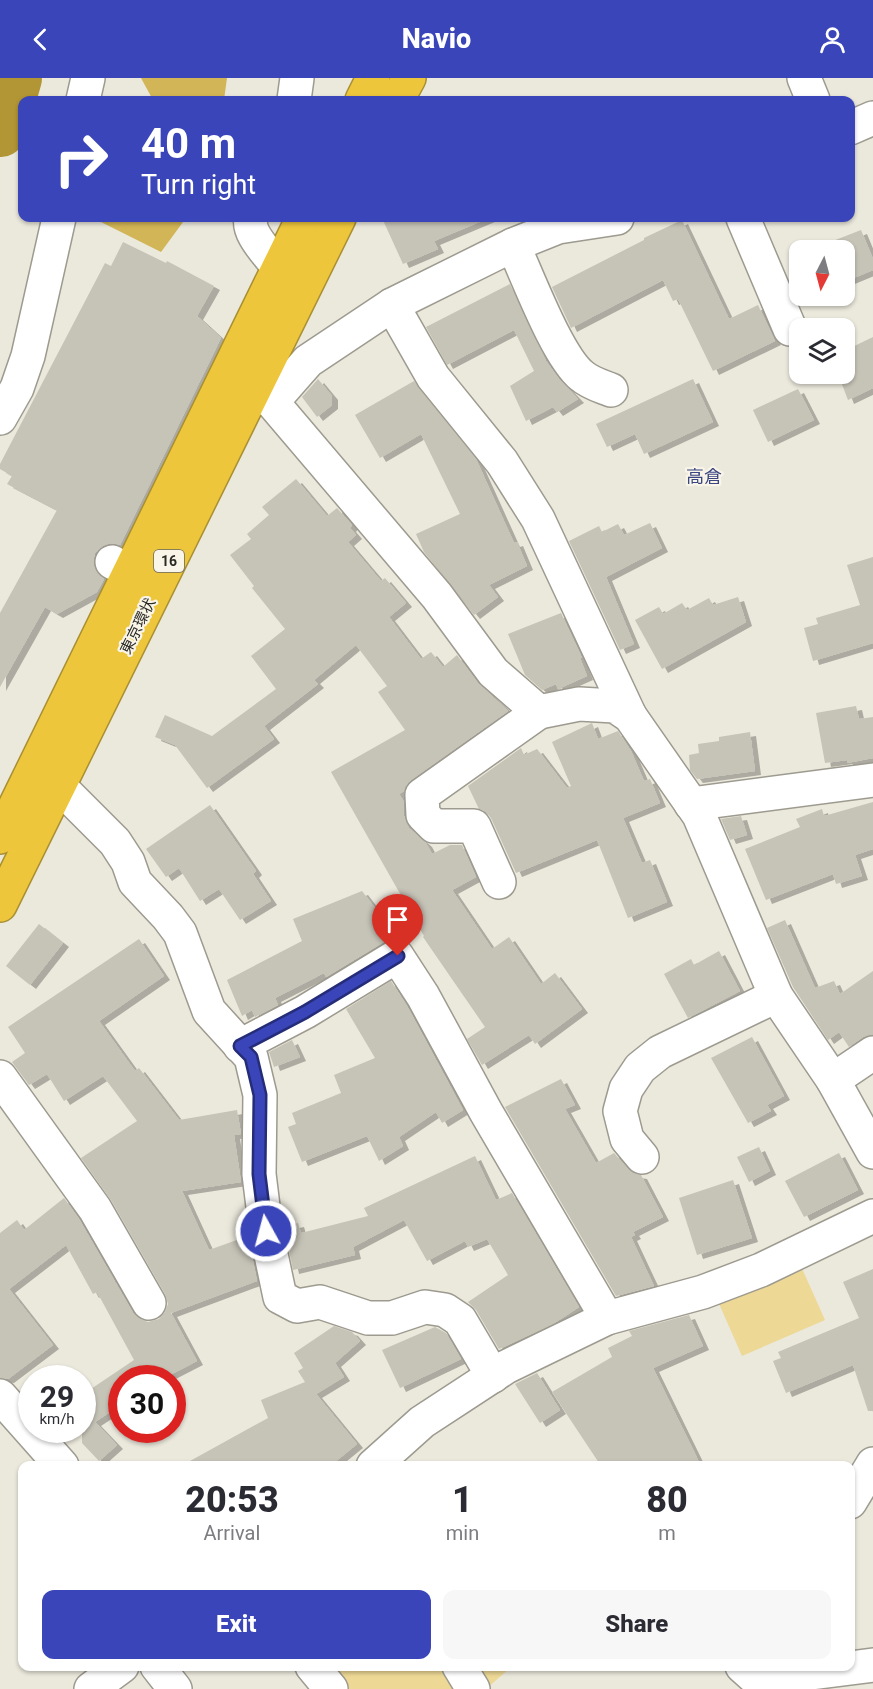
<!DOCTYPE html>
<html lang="en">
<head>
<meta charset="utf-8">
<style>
  body { margin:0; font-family:Roboto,"Noto Sans JP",sans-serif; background:#f7f7f7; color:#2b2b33; height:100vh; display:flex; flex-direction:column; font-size:22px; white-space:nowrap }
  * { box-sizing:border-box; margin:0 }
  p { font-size:20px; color:#7c7c81 }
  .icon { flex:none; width:33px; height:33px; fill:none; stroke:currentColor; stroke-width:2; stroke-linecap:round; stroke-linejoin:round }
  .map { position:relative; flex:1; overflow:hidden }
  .details { position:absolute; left:18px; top:1383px; width:837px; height:210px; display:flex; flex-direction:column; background:#fff; border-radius:12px; box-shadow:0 2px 4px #0004 }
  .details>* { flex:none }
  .hud { position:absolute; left:18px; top:18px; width:837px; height:126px; border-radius:12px; box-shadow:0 2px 4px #0004; background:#3945b8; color:#fff; overflow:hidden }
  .needle { width:39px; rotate:186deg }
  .controls { position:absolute; left:789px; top:162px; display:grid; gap:12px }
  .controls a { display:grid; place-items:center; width:66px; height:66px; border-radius:12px; background:#fff; box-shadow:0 2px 4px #0004; font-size:30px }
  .speed { position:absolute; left:18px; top:1287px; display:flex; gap:12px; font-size:30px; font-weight:700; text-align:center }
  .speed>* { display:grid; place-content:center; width:78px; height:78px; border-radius:50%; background:#fff; box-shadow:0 2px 4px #0004; line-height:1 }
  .speed small { font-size:15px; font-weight:400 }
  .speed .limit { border:9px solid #d22; background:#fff; color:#111 }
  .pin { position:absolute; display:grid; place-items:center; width:51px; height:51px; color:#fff; margin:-62px -26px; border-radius:50% 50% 50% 0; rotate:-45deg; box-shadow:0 0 6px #0007 }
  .pin .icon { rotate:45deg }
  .me { position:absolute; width:66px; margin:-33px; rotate:353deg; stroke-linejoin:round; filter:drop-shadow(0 0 4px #0008) }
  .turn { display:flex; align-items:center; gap:21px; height:126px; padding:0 24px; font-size:27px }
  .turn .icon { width:78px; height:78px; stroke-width:2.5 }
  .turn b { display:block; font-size:42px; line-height:51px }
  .eta { display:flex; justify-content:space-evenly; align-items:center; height:102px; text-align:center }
  .eta b { font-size:36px; font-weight:800; line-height:42px }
  .button { display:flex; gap:12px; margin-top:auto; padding:12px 24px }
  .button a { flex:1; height:69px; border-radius:12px; background:#3945b8; color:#fff; font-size:24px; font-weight:800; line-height:69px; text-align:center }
  .button a+a { background:#f7f7f7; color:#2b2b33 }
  header { display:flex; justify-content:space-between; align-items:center; height:78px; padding:0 24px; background:#3945b8; color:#fff; font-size:27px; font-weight:800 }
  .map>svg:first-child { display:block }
  .green { fill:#edd895 }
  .forest { fill:#d1b556 }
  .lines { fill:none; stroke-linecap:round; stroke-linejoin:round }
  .river { stroke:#b29534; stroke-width:54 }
  .building { fill:#c6c3b7; filter:url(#shadow) }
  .minor-casing { stroke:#9d9a8f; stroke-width:36 }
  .highway-casing { stroke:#a98f33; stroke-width:36 }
  .minor { stroke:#fff; stroke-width:33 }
  .highway { stroke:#edc63b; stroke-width:33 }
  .route-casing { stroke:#252d78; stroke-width:15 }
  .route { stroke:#3945b8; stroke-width:10 }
  .labels { text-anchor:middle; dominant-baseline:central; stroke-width:4.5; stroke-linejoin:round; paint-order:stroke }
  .shield { fill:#f9f5e9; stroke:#696760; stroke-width:1.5 }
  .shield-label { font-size:14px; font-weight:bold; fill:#2b2a25 }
  .street-label { font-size:15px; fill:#2b2a25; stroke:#f9f5e9 }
  .quarter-label { font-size:18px; fill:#3a4682; stroke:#f9f5e9 }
</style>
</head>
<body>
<header><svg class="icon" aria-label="back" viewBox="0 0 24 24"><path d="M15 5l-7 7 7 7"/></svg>Navio<svg class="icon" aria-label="person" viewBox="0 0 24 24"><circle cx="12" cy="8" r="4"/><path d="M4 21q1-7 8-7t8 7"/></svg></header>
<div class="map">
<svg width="873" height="1611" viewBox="0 0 873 1611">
  <defs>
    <filter id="shadow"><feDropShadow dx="6" dy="4" stdDeviation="0" flood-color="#0004"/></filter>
  </defs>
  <rect width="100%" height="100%" fill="#ebe8dc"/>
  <g class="green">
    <path d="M 800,1186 L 825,1242 L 742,1278 L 717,1221 Z"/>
    <path d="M 322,1589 L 511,1589 L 486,1611 L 341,1611 Z"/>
  </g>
  <g class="forest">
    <path d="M 141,0 L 227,0 L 224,22 L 153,22 Z"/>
    <path d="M 99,140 L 186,140 L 161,174 L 97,142 Z"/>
  </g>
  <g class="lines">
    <path class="river" d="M 0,52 L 15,0"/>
  </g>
  <g class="building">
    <path d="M 382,140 L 489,140 L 434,163 L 438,171 L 403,186 Z"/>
    <path d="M 682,142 L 729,241 L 758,227 L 775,263 L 713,293 L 678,221 L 673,223 L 663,202 L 571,250 L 552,209 L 644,162 L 644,160 Z"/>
    <path d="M 861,152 L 873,181 L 873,192 L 844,204 L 844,172 L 810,172 Z"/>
    <path d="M 123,164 L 166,185 L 167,183 L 214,208 L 197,238 L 221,260 L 120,467 L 111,465 L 103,468 L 95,475 L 93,484 L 96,493 L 104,501 L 97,514 L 57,536 L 45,529 L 0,609 L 0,535 L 57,432 L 7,406 L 12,398 L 0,391 L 0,386 L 105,185 L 111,188 Z"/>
    <path d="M 510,206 L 546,283 L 559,301 L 578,321 L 557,334 L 553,329 L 526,343 L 510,308 L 534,293 L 514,252 L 447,287 L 426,249 Z"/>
    <path d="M 873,259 L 873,310 L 848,322 L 838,296 L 844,296 L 844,273 Z"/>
    <path d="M 318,301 L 332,318 L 332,327 L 317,339 L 302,319 Z"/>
    <path d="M 693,301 L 713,344 L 644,376 L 635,356 L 607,369 L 596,346 Z"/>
    <path d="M 414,303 L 476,381 L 514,465 L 517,464 L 527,488 L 489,507 L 498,519 L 474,537 L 424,474 L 416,456 L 460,436 L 421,356 L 380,380 L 355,337 Z"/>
    <path d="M 798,311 L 814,342 L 768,364 L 753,332 Z"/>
    <path d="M 296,401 L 327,438 L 337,430 L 352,447 L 350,450 L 356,457 L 348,464 L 381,503 L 385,500 L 406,525 L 389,539 L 421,581 L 431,574 L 443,589 L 457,577 L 478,605 L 508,633 L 411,702 L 404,713 L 399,716 L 404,724 L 404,738 L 409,750 L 426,765 L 432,776 L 450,767 L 462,767 L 476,799 L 452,812 L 492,871 L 509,859 L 541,906 L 555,895 L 582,931 L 535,966 L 529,957 L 482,987 L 467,961 L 485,949 L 423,859 L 424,858 L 331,694 L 405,652 L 378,614 L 387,608 L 356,567 L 314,602 L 318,606 L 264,648 L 274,661 L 207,710 L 175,667 L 155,659 L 165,637 L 212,658 L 276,611 L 251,578 L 285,551 L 252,510 L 254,508 L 230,477 L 251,461 L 247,456 L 269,437 L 262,429 Z"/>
    <path d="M 650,445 L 662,470 L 606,499 L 634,566 L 620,572 L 569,463 L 599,448 L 602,454 L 618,446 L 624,457 Z"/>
    <path d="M 873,479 L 873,565 L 813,583 L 804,550 L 818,546 L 816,540 L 860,527 L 847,487 Z"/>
    <path d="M 738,519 L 746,544 L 662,591 L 635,542 L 659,529 L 663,536 L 682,525 L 687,532 L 709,520 L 713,527 Z"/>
    <path d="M 561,535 L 582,580 L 580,580 L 587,598 L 558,611 L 556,606 L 542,612 L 525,597 L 508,556 Z"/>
    <path d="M 856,628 L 859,641 L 873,639 L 873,680 L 847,685 L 847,682 L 825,685 L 816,635 Z"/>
    <path d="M 592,645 L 598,661 L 618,653 L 631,673 L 644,703 L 650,701 L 660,725 L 623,740 L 642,785 L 650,782 L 667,824 L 628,840 L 597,762 L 516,795 L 491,740 L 485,733 L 479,731 L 468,708 L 521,670 L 524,677 L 537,671 L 567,710 L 571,708 L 552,664 Z"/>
    <path d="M 750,654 L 755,693 L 697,701 L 690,692 L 689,677 L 699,675 L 698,666 L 719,663 L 719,659 Z"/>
    <path d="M 873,724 L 873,771 L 855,777 L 862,798 L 836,806 L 833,796 L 766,822 L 745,771 L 800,749 L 796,741 L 822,731 L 824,738 Z"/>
    <path d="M 210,727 L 256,793 L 253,796 L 271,823 L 240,842 L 219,811 L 200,823 L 179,790 L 166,799 L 146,771 Z"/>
    <path d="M 741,738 L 747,757 L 730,762 L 721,741 Z"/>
    <path d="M 362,813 L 398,860 L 387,862 L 326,899 L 324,895 L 275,920 L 278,927 L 255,939 L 252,932 L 242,938 L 227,902 L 302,863 L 293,841 Z"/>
    <path d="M 785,842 L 815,910 L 834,903 L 840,916 L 873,893 L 873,956 L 863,959 L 849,969 L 839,954 L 828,962 L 793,909 L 767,850 Z"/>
    <path d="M 39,846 L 63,865 L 30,907 L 6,888 Z"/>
    <path d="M 139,861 L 164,898 L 99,943 L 135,993 L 139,990 L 179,1042 L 237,1032 L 241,1056 L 234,1057 L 241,1104 L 182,1113 L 209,1172 L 248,1158 L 257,1203 L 171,1235 L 197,1283 L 164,1300 L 122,1300 L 122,1326 L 95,1344 L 117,1367 L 99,1383 L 82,1365 L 82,1317 L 134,1282 L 97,1214 L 93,1216 L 66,1167 L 9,1211 L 53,1267 L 8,1301 L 0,1300 L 0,1155 L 17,1142 L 24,1152 L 64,1120 L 79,1141 L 133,1235 L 140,1241 L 148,1244 L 159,1241 L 165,1234 L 168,1226 L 165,1216 L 111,1122 L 81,1080 L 137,1043 L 103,998 L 64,1023 L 47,996 L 29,1007 L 12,984 L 25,975 L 8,949 Z"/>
    <path d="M 719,873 L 740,913 L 688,940 L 664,896 L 691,881 L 694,887 Z"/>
    <path d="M 391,903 L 407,928 L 463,1032 L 442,1045 L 436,1034 L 399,1059 L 403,1068 L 379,1083 L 367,1058 L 302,1084 L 288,1049 L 296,1046 L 292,1035 L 341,1015 L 334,997 L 375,980 L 346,931 Z"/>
    <path d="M 752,959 L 784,1018 L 767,1027 L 771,1033 L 748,1045 L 711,980 Z"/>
    <path d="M 292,962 L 300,979 L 274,989 L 269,974 Z"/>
    <path d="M 561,1001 L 575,1027 L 565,1031 L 596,1085 L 614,1075 L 628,1091 L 635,1096 L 641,1097 L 663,1139 L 633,1154 L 635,1157 L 631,1159 L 654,1208 L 616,1218 L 505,1029 Z"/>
    <path d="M 759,1069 L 770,1093 L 749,1104 L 737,1079 Z"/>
    <path d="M 839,1075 L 858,1112 L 804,1139 L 785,1103 Z"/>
    <path d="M 475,1078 L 496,1122 L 512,1115 L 579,1229 L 553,1246 L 499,1271 L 476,1232 L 468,1224 L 508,1197 L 487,1161 L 468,1169 L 465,1163 L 427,1183 L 404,1142 L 353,1169 L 355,1177 L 293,1192 L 284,1148 L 298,1145 L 301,1155 L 368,1138 L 364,1130 Z"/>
    <path d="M 733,1102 L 752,1160 L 697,1177 L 679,1120 Z"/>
    <path d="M 873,1191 L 873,1333 L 868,1333 L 853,1287 L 786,1315 L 773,1283 L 781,1280 L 778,1274 L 859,1240 L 843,1204 Z"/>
    <path d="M 689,1237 L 703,1268 L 653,1290 L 701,1388 L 601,1388 L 552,1314 L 612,1279 L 608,1270 L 632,1258 L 629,1253 Z"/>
    <path d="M 334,1248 L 352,1254 L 360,1263 L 335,1285 L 344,1299 L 316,1316 L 357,1366 L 330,1388 L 181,1388 L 268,1340 L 261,1322 L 305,1304 L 298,1293 L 303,1290 L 294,1275 Z"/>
    <path d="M 435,1249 L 446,1255 L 461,1281 L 400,1310 L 382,1272 Z"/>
    <path d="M 537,1295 L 560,1332 L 540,1345 L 515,1306 Z"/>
  </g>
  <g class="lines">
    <defs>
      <g id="minor">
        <path d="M 804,0 L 813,22"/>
        <path d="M 83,22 L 88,0"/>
        <path d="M 294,22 L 297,0"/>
        <path d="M 850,50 L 873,40"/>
        <path d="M 251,140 C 247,156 269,176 278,189"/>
        <path d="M 743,140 L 790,251"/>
        <path d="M 513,167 C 528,199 557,278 582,298 C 590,305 601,308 611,312"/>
        <path d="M 392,227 L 433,299 L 502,384 L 538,441 L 630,638"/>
        <path d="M 253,313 L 272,324 L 437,518 L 493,594 L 539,634 L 579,626 L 615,628 L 630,638 L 699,737 L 776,918 L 833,1002 L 873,1074"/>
        <path d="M 272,324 L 308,283 L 392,227 L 513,167 L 558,149 L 617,140"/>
        <path d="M 0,340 L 17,310 L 28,278 L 59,140"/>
        <path d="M 112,484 L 130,494"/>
        <path d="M 59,708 L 115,764 L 128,784 L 135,804 L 168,839 L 180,855 L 209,933 L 251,979 L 260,1017 L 259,1096 L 266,1153 L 280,1219 L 297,1228 L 320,1224 L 368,1240 L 392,1240 L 425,1229 L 445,1232 L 460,1242 L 493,1298"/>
        <path d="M 691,726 L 873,702"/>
        <path d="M 499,804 L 474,748 L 434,748 L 423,737 L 422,717 L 539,634"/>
        <path d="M 240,968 L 305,934 L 397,878 L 423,918 L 486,1034 L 607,1240"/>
        <path d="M 0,999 L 95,1131 L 149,1225"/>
        <path d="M 833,1002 L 873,975"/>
        <path d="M 642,1079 L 627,1061 L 620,1033 L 626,1011 L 640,990 L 660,974 L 776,918"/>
        <path d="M 0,1318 L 62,1388"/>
        <path d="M 373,1388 L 422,1344 L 506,1289 L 607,1240 L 703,1214 L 761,1192 L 873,1138"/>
        <path d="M 850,1424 L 873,1386"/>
        <path d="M 157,1588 L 175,1611"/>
        <path d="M 312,1588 L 331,1611"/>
        <path d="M 459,1588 L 473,1611"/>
        <path d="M 742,1588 L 762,1606 L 803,1596 L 873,1587"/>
        <path d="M 91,1611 L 122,1588"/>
      </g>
      <g id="highway">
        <path d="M 362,22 L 373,0"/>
        <path d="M 397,22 L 409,0"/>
        <path d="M 0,759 L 303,140"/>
        <path d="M 0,827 L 339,140"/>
      </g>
    </defs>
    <use href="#minor" class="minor-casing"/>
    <use href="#highway" class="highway-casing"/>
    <use href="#minor" class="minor"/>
    <use href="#highway" class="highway"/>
  </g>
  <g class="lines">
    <defs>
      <path id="route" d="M 266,1153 L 259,1096 L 260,1017 L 251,979 L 240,968 L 305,934 L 398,878"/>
    </defs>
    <use href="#route" class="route-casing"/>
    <use href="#route" class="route"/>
  </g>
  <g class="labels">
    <rect class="shield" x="154" y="472" width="30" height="22" rx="4.5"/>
    <g class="shield-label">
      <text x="169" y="483">16</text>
    </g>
    <g class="street-label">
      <text transform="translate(138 548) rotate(-64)">東京環状</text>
    </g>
    <g class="quarter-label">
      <text x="704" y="398">高倉</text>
    </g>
  </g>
</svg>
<div class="controls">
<a><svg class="needle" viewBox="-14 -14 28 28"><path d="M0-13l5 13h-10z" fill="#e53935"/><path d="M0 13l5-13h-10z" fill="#7c7c81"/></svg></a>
<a><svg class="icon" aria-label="layers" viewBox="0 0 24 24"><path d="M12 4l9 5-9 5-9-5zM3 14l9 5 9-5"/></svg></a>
</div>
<div class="speed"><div>29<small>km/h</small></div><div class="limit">30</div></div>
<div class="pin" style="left:398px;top:878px;background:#d93025"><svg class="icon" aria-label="arrive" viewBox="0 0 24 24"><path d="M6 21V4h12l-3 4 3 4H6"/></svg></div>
<svg class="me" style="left:266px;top:1153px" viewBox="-20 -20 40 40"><circle r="17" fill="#3945b8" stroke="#fff" stroke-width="3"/><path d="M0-11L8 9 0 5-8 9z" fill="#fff"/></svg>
<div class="hud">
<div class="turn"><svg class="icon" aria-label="right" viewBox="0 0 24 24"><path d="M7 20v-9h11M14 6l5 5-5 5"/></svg><div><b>40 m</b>Turn right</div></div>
</div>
<section class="details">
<div class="eta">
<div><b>20:53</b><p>Arrival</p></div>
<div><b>1</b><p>min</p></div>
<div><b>80</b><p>m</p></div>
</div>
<div class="button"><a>Exit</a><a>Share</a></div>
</section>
</div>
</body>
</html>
